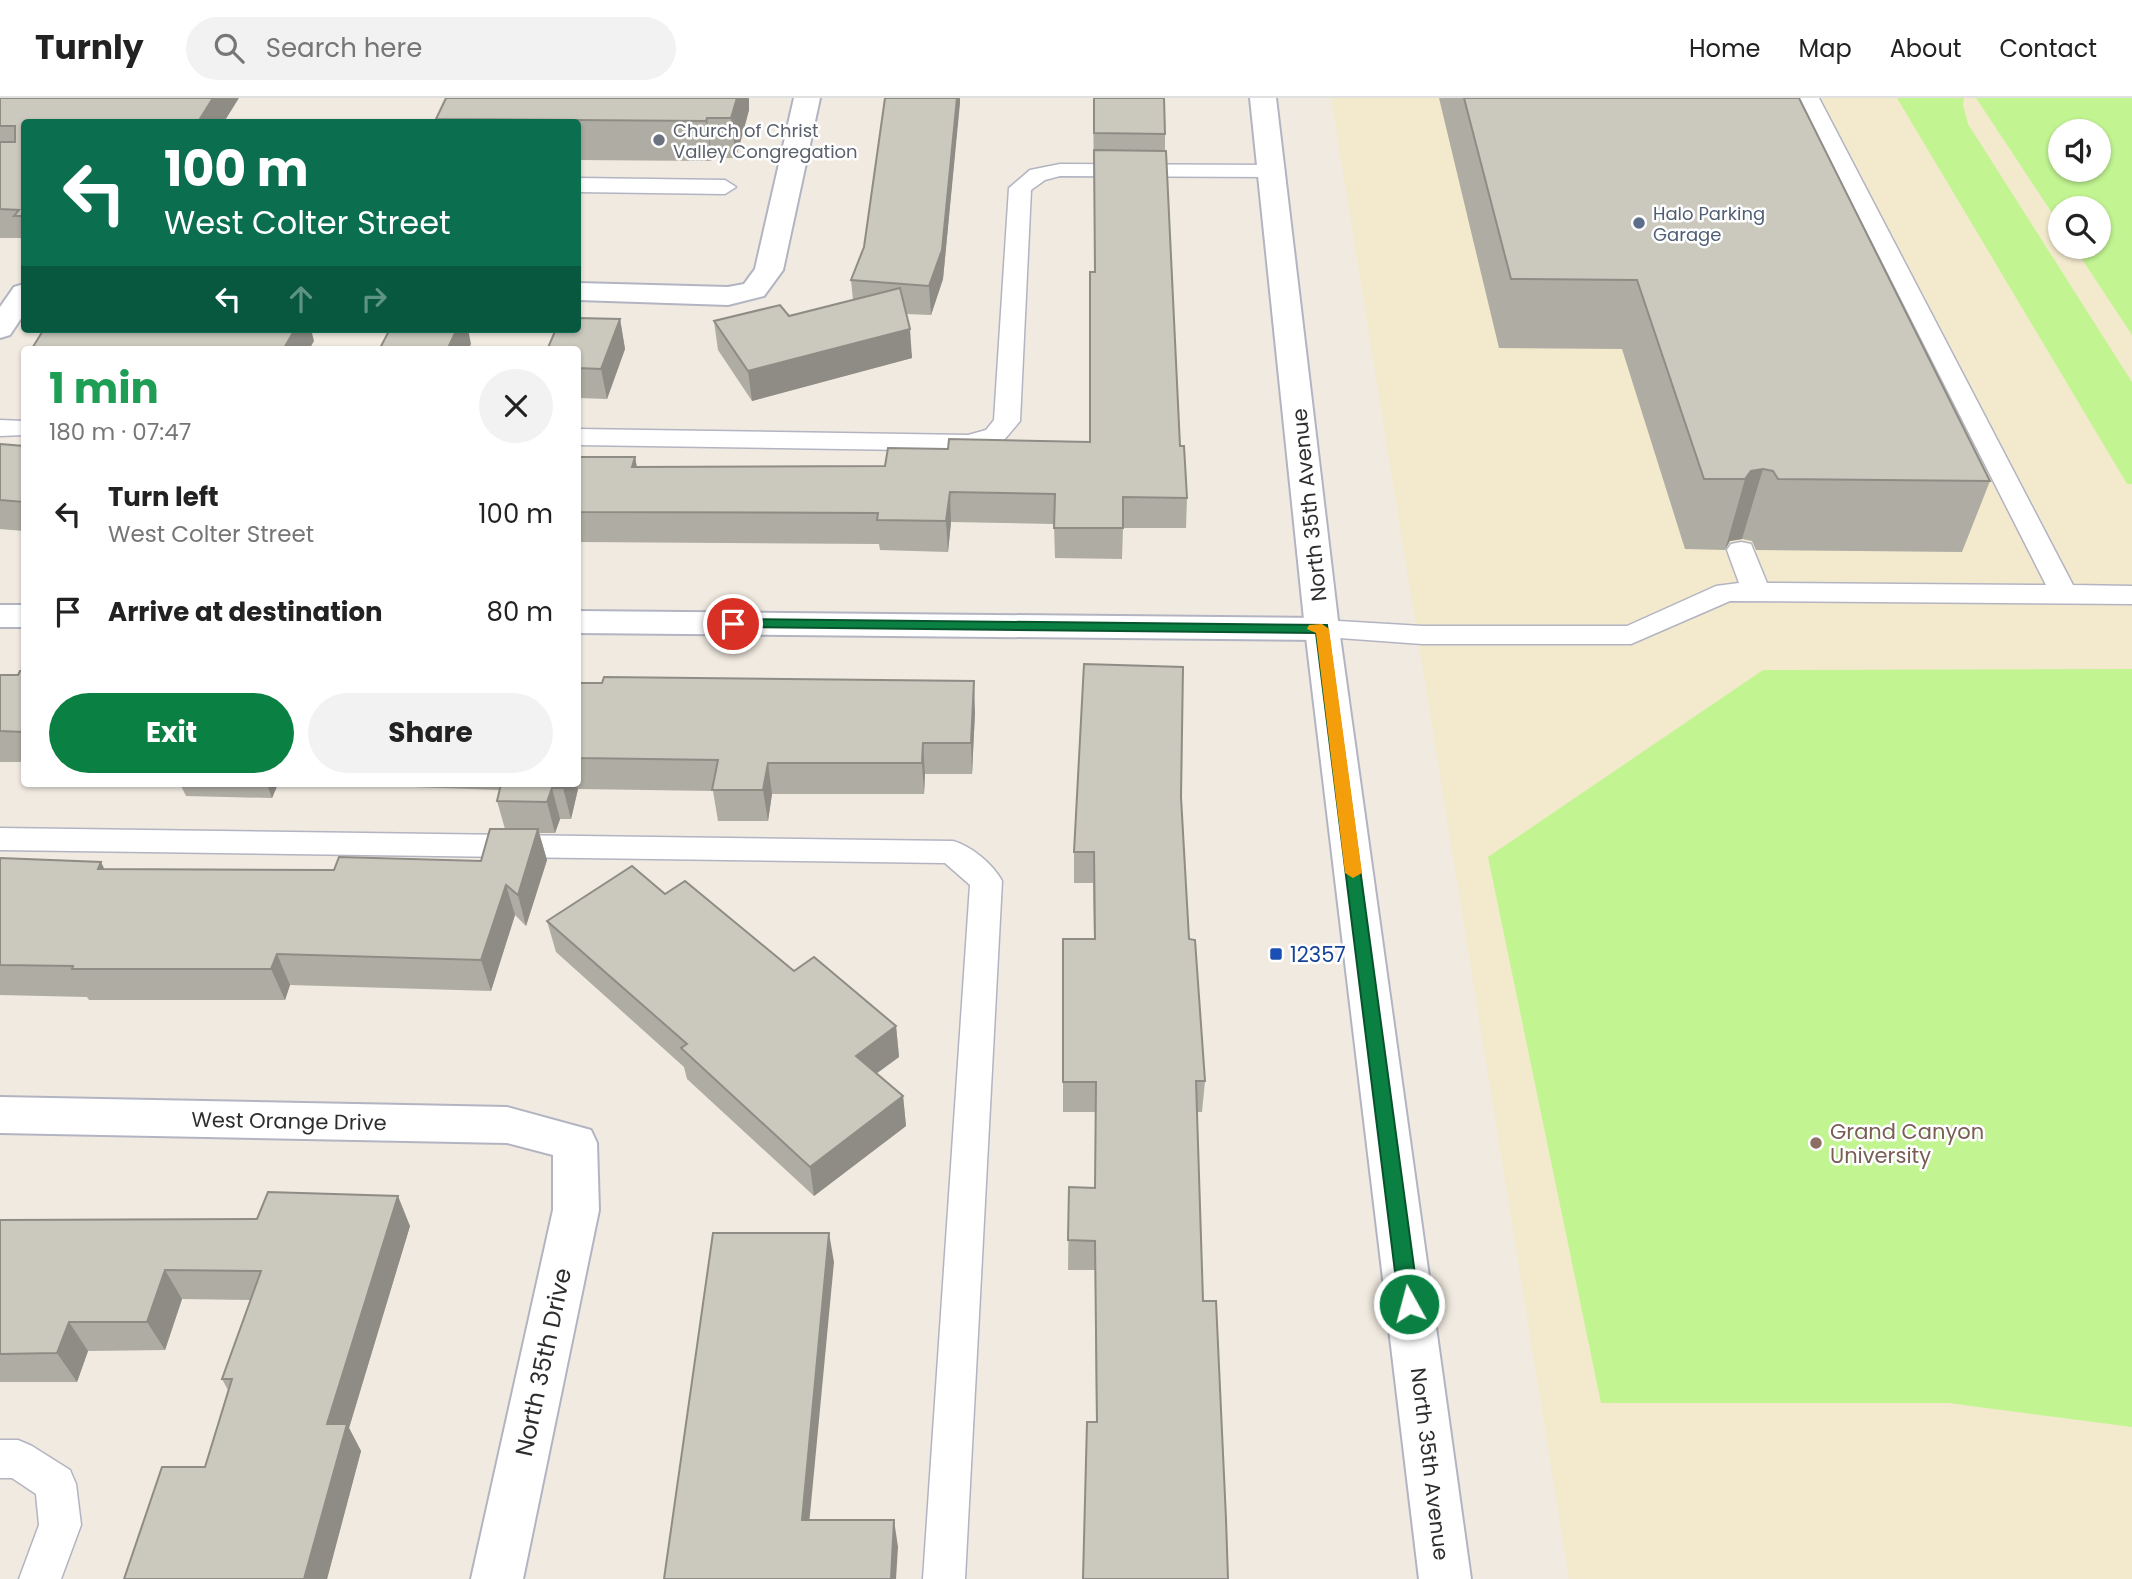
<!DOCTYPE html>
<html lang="en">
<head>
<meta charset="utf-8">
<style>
  body { margin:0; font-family:Poppins,sans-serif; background:#f2f2f2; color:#222; height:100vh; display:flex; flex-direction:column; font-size:26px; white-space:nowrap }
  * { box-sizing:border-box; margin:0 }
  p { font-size:23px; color:#767676 }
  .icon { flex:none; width:38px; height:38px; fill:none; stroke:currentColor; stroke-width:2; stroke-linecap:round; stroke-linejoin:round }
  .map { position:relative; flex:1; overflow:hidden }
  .details { position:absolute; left:21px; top:248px; width:560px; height:441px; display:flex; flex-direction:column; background:#fff; border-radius:7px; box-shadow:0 2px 5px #0004 }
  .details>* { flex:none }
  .top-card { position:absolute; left:21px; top:21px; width:560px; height:214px; border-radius:7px; box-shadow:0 2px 5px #0004; background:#0b6e4f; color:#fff; overflow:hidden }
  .controls { position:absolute; left:2048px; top:21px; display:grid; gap:14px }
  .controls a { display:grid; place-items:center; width:63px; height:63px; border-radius:50%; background:#fff; box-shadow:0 2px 5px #0004; font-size:35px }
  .pin { position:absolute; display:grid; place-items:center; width:60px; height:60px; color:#fff; margin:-30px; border:4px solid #fff; border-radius:50%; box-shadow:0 2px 7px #0007 }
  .me { position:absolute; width:77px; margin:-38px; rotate:353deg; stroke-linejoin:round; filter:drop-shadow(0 0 5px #0008) }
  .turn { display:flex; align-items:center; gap:24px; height:147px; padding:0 28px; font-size:32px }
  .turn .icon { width:91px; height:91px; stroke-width:2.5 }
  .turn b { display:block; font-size:49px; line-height:60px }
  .lanes { display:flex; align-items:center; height:66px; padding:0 28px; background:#0003; justify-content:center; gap:35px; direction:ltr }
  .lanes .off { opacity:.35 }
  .round { display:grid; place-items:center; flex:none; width:74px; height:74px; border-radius:37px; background:#f2f2f2 }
  .summary { display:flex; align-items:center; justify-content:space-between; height:119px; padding:0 28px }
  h1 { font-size:42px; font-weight:700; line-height:52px; color:#1e9e55 }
  .action { display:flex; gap:14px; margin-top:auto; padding:14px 28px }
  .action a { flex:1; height:80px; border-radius:42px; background:#0b8043; color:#fff; font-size:28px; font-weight:700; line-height:80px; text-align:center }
  .action a+a { background:#f2f2f2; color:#222 }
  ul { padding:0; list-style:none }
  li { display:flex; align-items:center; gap:21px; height:98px; padding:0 28px }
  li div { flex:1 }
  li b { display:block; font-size:26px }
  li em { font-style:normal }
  header { display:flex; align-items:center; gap:42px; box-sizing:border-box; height:98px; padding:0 35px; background:#fff; border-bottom:2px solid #e0e0e0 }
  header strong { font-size:33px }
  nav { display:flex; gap:38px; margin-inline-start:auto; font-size:24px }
  .search { width:490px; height:63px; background:#f2f2f2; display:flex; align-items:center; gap:18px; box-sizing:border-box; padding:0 24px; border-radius:38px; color:#767676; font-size:26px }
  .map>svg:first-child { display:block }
  .education { fill:#f3eace; fill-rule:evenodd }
  .pitch { fill:#c2f492; fill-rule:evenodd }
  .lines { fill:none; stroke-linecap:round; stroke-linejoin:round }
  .service-casing { stroke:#b3b4c2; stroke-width:3 }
  .minor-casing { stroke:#b3b4c2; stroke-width:4 }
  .secondary-casing { stroke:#b3b4c2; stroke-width:4 }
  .service { fill:#fff; fill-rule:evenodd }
  .minor { fill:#fff; fill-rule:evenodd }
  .secondary { fill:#fff; fill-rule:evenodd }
  .wall { fill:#afaca3 }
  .shaded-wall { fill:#8e8c85 }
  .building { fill:#cbc8be; stroke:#8e8c85; stroke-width:2 }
  .route { fill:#0b8043; stroke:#07532c; stroke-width:2 }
  .slow { fill:#f59e0b }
  .worship-dot { fill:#6b7280; stroke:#fff; stroke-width:2.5 }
  .service-dot { fill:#5c6f8a; stroke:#fff; stroke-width:2.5 }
  .transit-dot { fill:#1a4fb4; stroke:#fff; stroke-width:2.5 }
  .education-dot { fill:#8d6e63; stroke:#fff; stroke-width:2.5 }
  .labels { text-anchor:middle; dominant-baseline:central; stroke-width:5; stroke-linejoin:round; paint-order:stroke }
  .far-worship-label { font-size:18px; fill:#5b616d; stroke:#fff; text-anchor:start }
  .far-service-label { font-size:18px; fill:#4e5e75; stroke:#fff; text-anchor:start }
  .street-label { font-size:21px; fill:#2e2e2e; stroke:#fff }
  .transit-label { font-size:21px; fill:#164399; stroke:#fff; text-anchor:start }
  .education-label { font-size:21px; fill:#785e54; stroke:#fff; text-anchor:start }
  .near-street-label { font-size:24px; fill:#2e2e2e; stroke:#fff }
</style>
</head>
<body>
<header>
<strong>Turnly</strong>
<div class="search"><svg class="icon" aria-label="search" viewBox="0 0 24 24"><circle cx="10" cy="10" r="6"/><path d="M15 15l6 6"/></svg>Search here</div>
<nav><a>Home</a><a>Map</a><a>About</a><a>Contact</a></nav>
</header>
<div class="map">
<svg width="2132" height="1481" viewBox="0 0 2132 1481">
  <rect width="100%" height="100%" fill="#f0eae0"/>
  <path class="education" d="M 1331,0 L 2132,0 L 2132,1481 L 1569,1481 ZM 2060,33 L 2098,33 L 2098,72 L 2060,72 ZM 2060,110 L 2098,110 L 2098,149 L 2060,149 Z"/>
  <g class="pitch">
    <path d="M 1897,0 L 1964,0 L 1963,7 L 1968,26 L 2132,284 L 2132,386 L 2127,386 Z"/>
    <path d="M 1976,0 L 2132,0 L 2132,237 L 2074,149 L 2098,149 L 2098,110 L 2060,110 L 2060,127 ZM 2060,33 L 2098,33 L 2098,72 L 2060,72 Z"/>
    <path d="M 2132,571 L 2132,1329 L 1948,1305 L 1601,1305 L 1488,759 L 1763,572 Z"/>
  </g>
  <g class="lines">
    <defs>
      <g id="service">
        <path d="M 1799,0 L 1819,0 L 2073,487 L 2132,488 L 2132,506 L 1730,503 L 1631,546 L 1422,546 L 1312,538 L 1308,531 L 1312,524 L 1322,522 L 1422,528 L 1627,528 L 1716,488 L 1739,485 L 1727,452 L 1731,446 L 1741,444 L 1751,446 L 1767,485 L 2046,487 Z"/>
        <path d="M 1060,66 L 1274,67 L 1285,73 L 1274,79 L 1060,78 L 1045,82 L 1031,92 L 1020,323 L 1004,342 L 970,353 L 578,347 L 578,331 L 968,337 L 986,332 L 994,322 L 1009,90 L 1030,72 Z"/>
        <path d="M 578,80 L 725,82 L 736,89 L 725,96 L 578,94 Z"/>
        <path d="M 0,322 L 24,323 L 24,337 L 0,338 Z"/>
        <path d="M 0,730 L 953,743 C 971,748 993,766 1002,783 L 965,1481 L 923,1481 L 970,787 L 945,765 L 0,752 Z"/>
        <path d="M 0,1342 L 18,1342 L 32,1348 L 70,1372 L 76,1386 L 81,1427 L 61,1481 L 19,1481 L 39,1427 L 36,1396 L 12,1380 L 0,1380 Z"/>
      </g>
      <g id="minor">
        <path d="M 794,0 L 820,0 L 783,172 L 764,198 L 728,207 L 578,202 L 578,185 L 728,189 L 744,186 L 755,171 Z"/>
        <path d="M 24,186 L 24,216 L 10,237 L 0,240 L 0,209 L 14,189 Z"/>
        <rect x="0" y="507" width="24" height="22"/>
        <path d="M 578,513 L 1322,520 L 1334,523 L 1339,531 L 1334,539 L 1322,542 L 578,535 Z"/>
        <path d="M 0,999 L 507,1009 L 591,1032 L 597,1045 L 599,1112 L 523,1481 L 471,1481 L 553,1112 L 553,1057 L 507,1045 L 0,1035 Z"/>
      </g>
      <path id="secondary" d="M 1250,0 L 1276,0 L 1339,531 L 1471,1481 L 1419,1481 L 1305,531 Z"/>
    </defs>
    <use href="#service" class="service-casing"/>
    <use href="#minor" class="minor-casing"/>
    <use href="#secondary" class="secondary-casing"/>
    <use href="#service" class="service"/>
    <use href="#minor" class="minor"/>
    <use href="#secondary" class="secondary"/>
  </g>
  <g class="wall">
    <path d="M 0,0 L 24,24 L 24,143 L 24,140 L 0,140 Z"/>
    <path d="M 446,0 L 749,0 L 749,12 L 736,60 L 712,60 L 712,63 L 578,62 L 578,24 L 437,24 L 436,21 Z"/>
    <path d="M 885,0 L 960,0 L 943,181 L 931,217 L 906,216 L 912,260 L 752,303 L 718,252 L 714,223 L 789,218 L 853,202 L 851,182 L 864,149 Z"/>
    <path d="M 1093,0 L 1165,36 L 1165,53 L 1180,348 L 1187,400 L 1186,430 L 1123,430 L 1122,461 L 1055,460 L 1054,426 L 951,424 L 948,454 L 880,452 L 879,446 L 578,444 L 578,359 L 635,359 L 637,369 L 885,368 L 948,351 L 1090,344 L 1095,174 Z"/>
    <path d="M 1439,0 L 1799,0 L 1990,383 L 1962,454 L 1756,452 L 1752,443 L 1742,441 L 1730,443 L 1725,452 L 1685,451 L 1622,251 L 1499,250 Z"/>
    <path d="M 620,221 L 625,251 L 607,301 L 578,300 L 578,252 Z"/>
    <path d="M 0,346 L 24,348 L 24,433 L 0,431 Z"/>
    <path d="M 24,573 L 24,664 L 0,664 L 0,577 L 18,577 Z"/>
    <path d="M 578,585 L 975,614 L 972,676 L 925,676 L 924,696 L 772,696 L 768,723 L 718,723 L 713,693 L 578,691 L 571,721 L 560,721 L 555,735 L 539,735 L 547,762 L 526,828 L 515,817 L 491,893 L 290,887 L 285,902 L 89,902 L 87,899 L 0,897 L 0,760 L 105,771 L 334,772 L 481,763 L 505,731 L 497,703 L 500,692 L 383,688 L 383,686 L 578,686 Z"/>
    <path d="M 180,686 L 278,686 L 272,700 L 186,698 Z"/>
    <path d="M 1181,699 L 1189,841 L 1205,983 L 1202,1014 L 1196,1014 L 1203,1203 L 1096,1324 L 1095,1172 L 1068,1172 L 1069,1089 L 1095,1090 L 1095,1014 L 1063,1014 L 1063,841 L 1094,841 L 1093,785 L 1074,785 L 1074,754 Z"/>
    <path d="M 665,796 L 794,873 L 896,928 L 899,959 L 876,976 L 903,998 L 906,1028 L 814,1098 L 687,981 L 684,969 L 556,854 L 547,823 Z"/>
    <path d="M 0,1122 L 410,1128 L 349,1330 L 361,1353 L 327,1481 L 124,1481 L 205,1369 L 228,1292 L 222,1281 L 250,1202 L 182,1201 L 165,1252 L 88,1253 L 77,1284 L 0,1284 Z"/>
  </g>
  <g class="shaded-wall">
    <path d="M 213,0 L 239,0 L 224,24 L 198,24 Z"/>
    <path d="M 737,0 L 749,0 L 749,12 L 736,60 L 731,20 Z"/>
    <path d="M 957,0 L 960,0 L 960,5 L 943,181 L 931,217 L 929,188 Z"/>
    <path d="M 707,20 L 712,60 L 712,63 L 706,23 Z"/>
    <path d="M 620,221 L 625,251 L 607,301 L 601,271 Z"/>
    <path d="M 295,231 L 311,231 L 314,243 L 309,252 L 283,252 Z"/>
    <path d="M 457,231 L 468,231 L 471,246 L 468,252 L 447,252 Z"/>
    <path d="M 910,231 L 912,260 L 752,303 L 748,273 Z"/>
    <path d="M 635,359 L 640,389 L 632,369 Z"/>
    <path d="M 1763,371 L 1742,441 L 1730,443 L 1725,452 L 1745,381 L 1751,373 Z"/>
    <path d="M 950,394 L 951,424 L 948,454 L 946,423 Z"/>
    <path d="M 974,583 L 975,614 L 972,676 L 971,645 Z"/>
    <path d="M 923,645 L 925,676 L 924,696 L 922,665 Z"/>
    <path d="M 768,665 L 772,696 L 768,723 L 763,692 Z"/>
    <path d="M 267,686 L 278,686 L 272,700 Z"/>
    <path d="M 564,686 L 576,686 L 578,691 L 571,721 L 563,690 Z"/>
    <path d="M 552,690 L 560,721 L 555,735 L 547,704 Z"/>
    <path d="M 538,731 L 547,762 L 526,828 L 518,797 Z"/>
    <path d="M 101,764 L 116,795 L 98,771 Z"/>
    <path d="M 506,787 L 515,817 L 491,893 L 481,862 Z"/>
    <path d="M 277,856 L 290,887 L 285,902 L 271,871 Z"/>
    <path d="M 896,928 L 899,959 L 859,988 L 856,958 Z"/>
    <path d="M 903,998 L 906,1028 L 814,1098 L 810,1069 Z"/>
    <path d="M 398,1098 L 410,1128 L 349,1330 L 361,1353 L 327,1481 L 304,1481 L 327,1326 Z"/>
    <path d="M 829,1135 L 834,1164 L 807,1448 L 802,1422 Z"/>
    <path d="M 165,1172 L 182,1201 L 165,1252 L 147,1224 Z"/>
    <path d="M 69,1224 L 88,1253 L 77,1284 L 57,1255 Z"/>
    <path d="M 894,1422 L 898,1449 L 896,1481 L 891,1481 Z"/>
  </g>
  <g class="building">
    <path d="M 0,0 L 213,0 L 198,24 L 24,24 L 24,118 L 14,118 L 19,112 L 0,111 L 0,44 L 15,44 L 15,28 L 0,28 Z"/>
    <path d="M 446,0 L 737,0 L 731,20 L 707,20 L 706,23 L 436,21 Z"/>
    <path d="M 885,0 L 957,0 L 942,152 L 929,188 L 851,182 L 864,149 Z"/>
    <path d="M 1094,0 L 1164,0 L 1165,36 L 1094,35 Z"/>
    <path d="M 1464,0 L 1799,0 L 1990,383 L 1778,381 L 1773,373 L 1763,371 L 1751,373 L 1745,381 L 1704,381 L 1637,182 L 1511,181 Z"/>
    <path d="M 1094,52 L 1166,53 L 1180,348 L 1184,348 L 1187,400 L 1123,399 L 1123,430 L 1054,430 L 1055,396 L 950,394 L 946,423 L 877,422 L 878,415 L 578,414 L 578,359 L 635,359 L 632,369 L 885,368 L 888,350 L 948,351 L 949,341 L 1090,344 L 1090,174 L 1095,174 Z"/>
    <path d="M 900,190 L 910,231 L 748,273 L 714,223 L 780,207 L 789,218 Z"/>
    <path d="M 578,220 L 620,221 L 601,271 L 578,270 L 578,252 L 547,252 L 556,231 L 578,231 Z"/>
    <path d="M 44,231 L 295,231 L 283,252 L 31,252 Z"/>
    <path d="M 390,231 L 457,231 L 447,252 L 379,252 Z"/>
    <path d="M 0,346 L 24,348 L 24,404 L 0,402 Z"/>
    <path d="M 1084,566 L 1183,569 L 1181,699 L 1189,841 L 1195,842 L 1205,983 L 1196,983 L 1203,1203 L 1216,1203 L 1226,1421 L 1228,1481 L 1083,1481 L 1087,1324 L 1097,1324 L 1095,1143 L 1068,1142 L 1069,1089 L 1095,1090 L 1096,984 L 1063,984 L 1063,841 L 1095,841 L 1094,754 L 1074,754 Z"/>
    <path d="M 20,573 L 24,573 L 24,634 L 0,633 L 0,577 L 18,577 Z"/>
    <path d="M 604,579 L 974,583 L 971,645 L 923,645 L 922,665 L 768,665 L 763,692 L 712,692 L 718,662 L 578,660 L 578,585 L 602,585 Z"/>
    <path d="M 501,686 L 564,686 L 563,690 L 552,690 L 547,704 L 497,703 Z"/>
    <path d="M 490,731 L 538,731 L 518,797 L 506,787 L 481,862 L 277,856 L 271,871 L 72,871 L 73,868 L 0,867 L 0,760 L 101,764 L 98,771 L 334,772 L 339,759 L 481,763 Z"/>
    <path d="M 632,768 L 665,796 L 685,783 L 794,873 L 814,859 L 896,928 L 856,958 L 903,998 L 810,1069 L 681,950 L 687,946 L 547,823 Z"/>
    <path d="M 268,1094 L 398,1098 L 327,1326 L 347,1326 L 304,1481 L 124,1481 L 162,1369 L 205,1369 L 232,1281 L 222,1281 L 261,1173 L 165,1172 L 147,1224 L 69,1224 L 57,1255 L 0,1256 L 0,1122 L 257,1121 Z"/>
    <path d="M 713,1135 L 829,1135 L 802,1422 L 894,1422 L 891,1481 L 664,1481 Z"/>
  </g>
  <path class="route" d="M 733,521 L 1327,527 L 1419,1206 L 1416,1212 L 1409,1215 L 1402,1212 L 1399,1206 L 1316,535 L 728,529 L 728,522 Z"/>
  <path class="slow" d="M 1322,526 L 1329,531 L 1362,775 L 1353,780 L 1345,775 L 1316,535 L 1307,531 L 1309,527 Z"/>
  <circle class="worship-dot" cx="659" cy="42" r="7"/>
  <circle class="service-dot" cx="1639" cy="125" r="7"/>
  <rect class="transit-dot" x="1269" y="849" width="14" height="14" rx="3.5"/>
  <circle class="education-dot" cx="1816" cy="1045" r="7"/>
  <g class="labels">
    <g class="far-worship-label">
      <text x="673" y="32">Church of Christ<tspan x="673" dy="21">Valley Congregation</tspan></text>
    </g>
    <g class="far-service-label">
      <text x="1653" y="115">Halo Parking<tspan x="1653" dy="21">Garage</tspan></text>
    </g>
    <g class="street-label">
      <text transform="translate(1309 407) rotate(-96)">North 35th Avenue</text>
      <text transform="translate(289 1023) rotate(1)">West Orange Drive</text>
      <text transform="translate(1430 1366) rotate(83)">North 35th Avenue</text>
    </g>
    <g class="transit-label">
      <text x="1290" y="856">12357</text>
    </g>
    <g class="education-label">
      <text x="1830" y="1033">Grand Canyon<tspan x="1830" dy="24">University</tspan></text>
    </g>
    <g class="near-street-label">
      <text transform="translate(543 1264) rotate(-78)">North 35th Drive</text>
    </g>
  </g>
</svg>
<div class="controls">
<a><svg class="icon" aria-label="sound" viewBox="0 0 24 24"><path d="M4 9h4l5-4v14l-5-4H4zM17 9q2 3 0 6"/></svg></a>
<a><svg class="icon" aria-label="search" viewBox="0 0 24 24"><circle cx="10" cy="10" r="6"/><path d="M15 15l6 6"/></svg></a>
</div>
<div class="pin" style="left:733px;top:526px;background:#d93025"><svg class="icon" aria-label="arrive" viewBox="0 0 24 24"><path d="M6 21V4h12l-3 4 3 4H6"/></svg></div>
<svg class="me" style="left:1409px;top:1206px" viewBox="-20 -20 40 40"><circle r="17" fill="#0b8043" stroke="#fff" stroke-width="3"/><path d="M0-11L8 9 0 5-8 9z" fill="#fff"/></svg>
<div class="top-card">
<div class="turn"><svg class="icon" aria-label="left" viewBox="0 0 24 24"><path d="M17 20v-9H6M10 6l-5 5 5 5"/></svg><div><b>100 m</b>West Colter Street</div></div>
<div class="lanes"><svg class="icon" aria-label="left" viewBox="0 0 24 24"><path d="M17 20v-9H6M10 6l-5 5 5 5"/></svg><svg class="icon off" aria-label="ahead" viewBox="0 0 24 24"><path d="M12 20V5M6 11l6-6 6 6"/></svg><svg class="icon off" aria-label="right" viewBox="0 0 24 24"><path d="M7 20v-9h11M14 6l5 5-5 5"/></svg></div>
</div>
<section class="details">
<div class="summary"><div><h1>1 min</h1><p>180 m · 07:47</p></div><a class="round"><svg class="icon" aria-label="close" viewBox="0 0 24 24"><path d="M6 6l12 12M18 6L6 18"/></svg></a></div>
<ul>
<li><svg class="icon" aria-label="left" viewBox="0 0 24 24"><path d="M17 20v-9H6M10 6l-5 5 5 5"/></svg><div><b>Turn left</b><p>West Colter Street</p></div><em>100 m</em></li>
<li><svg class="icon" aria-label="arrive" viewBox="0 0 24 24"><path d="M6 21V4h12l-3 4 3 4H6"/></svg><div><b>Arrive at destination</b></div><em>80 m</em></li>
</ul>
<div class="action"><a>Exit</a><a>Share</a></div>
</section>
</div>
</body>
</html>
